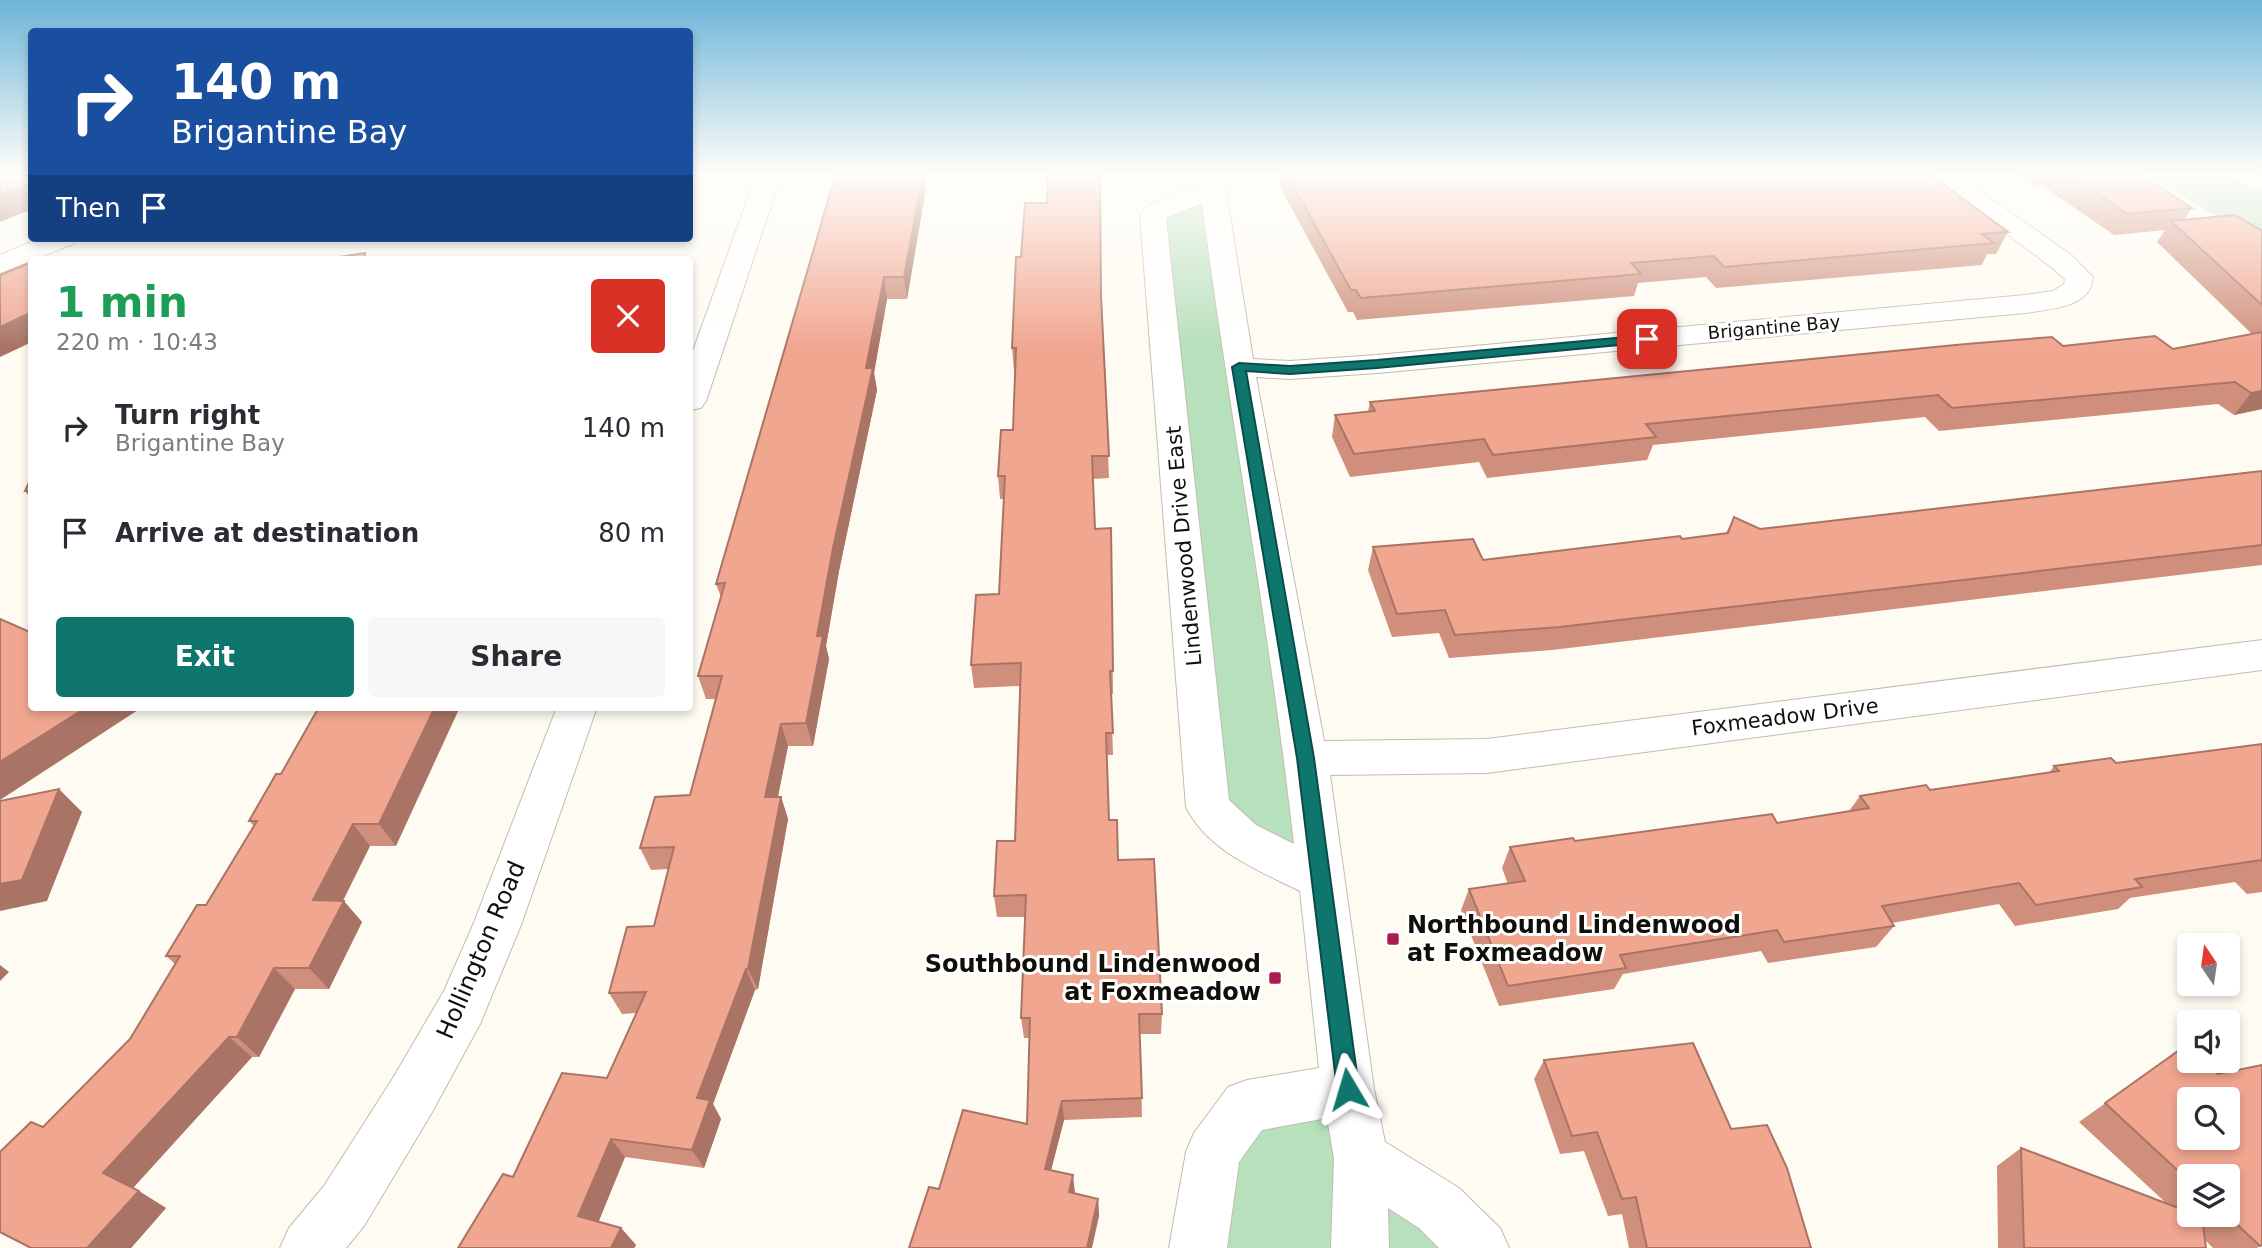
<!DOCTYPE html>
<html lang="en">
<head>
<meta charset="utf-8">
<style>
  body { margin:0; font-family:"DejaVu Sans",sans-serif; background:#f7f7f7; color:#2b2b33; height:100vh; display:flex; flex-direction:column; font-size:26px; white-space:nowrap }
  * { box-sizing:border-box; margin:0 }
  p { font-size:23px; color:#7c7c81 }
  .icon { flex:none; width:38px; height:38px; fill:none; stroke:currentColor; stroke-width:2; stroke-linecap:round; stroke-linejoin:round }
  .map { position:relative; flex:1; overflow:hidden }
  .side { position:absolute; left:28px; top:256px; width:665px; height:455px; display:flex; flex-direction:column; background:#fff; border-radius:7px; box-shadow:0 4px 10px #0003 }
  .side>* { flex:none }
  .hud { position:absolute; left:28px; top:28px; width:665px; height:214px; border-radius:7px; box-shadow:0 4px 10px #0003; background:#1a4fa0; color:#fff; overflow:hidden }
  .needle { width:46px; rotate:347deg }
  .fabs { position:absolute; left:2177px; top:933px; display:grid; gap:14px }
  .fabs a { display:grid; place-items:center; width:63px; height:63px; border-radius:7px; background:#fff; box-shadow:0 4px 10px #0003; font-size:35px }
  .pin { position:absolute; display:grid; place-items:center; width:60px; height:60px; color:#fff; margin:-30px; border-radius:14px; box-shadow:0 4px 10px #0006 }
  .me { position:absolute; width:77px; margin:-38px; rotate:353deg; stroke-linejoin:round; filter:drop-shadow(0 0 5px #0008) }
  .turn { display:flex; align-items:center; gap:24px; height:147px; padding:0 28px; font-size:32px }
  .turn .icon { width:91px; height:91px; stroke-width:2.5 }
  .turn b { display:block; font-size:49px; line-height:60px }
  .then { display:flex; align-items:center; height:66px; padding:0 28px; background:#0003; gap:14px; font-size:26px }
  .round { display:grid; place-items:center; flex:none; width:74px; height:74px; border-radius:7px; background:#f7f7f7 }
  .headline { display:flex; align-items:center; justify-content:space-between; height:119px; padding:0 28px }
  h1 { font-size:42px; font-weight:700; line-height:52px; color:#1e9e55 }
  .button { display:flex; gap:14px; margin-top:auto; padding:14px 28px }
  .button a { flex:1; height:80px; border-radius:7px; background:#0f766e; color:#fff; font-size:28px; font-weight:700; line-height:80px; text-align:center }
  .button a+a { background:#f7f7f7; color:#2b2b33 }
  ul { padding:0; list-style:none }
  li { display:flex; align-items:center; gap:21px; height:105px; padding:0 28px }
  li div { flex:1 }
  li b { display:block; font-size:26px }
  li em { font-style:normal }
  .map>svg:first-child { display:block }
  .green { fill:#b7e0bc }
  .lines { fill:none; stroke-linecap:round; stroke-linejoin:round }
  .minor-casing { stroke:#c2bcae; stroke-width:2 }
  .major-casing { stroke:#c2bcae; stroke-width:2 }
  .minor { fill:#fff; fill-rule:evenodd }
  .major { fill:#fff; fill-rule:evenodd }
  .wall { fill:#cf8f7c; fill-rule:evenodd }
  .shaded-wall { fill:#a97465 }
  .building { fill:#f1a690; stroke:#a97465; stroke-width:2; fill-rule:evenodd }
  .route { fill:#0f766e; stroke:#0a4d48; stroke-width:2 }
  .poi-dot { fill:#ab1a51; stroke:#fff; stroke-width:2.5 }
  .labels { text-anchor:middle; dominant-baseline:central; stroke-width:6; stroke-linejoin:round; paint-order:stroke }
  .far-street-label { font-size:18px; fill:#110f0a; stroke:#fff }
  .street-label { font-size:21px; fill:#110f0a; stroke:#fff }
  .near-poi-label { font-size:24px; font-weight:bold; fill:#110f0a; stroke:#fff; text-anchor:start }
  .near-street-label { font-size:24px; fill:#110f0a; stroke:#fff }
</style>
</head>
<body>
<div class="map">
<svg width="2262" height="1248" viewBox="0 0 2262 1248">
  <rect width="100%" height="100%" fill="#fefbf2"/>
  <g class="green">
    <path d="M 2142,173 L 2242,173 L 2262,184 L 2262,242 Z"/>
    <path d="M 1214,190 L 1321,880 L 1208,807 L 1153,215 Z"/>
    <path d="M 1348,1089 L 1450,1248 L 1198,1248 L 1213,1152 Z"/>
  </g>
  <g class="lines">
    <defs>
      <g id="minor">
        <path d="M 757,173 L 782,173 L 706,401 L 701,408 L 690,410 L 690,359 Z"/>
        <path d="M 1198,173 L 1223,173 L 1253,359 L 1290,361 L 1377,355 L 2025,295 L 2053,291 L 2064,284 L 2065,279 L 2050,266 L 1925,173 L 1954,173 L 2070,254 L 2093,277 C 2091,308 2050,309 2025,313 L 1377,373 L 1290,379 L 1256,377 L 1324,741 L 1487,739 L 2262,640 L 2262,670 L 1487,773 L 1330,775 L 1374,1089 L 1385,1142 L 1459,1188 L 1500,1228 L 1509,1248 L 1439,1248 L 1419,1228 L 1388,1208 L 1389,1248 L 1331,1248 L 1334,1158 L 1327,1118 L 1262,1130 L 1239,1162 L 1227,1248 L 1169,1248 L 1186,1152 L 1194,1133 L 1228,1087 L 1247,1080 L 1319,1068 L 1300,891 C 1258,870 1208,851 1186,807 L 1140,215 C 1152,198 1181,193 1199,186 ZM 1202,203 C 1230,417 1270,630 1294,844 L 1256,825 L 1229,800 L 1166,218 Z"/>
        <path d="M 40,238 L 76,238 L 73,244 L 0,273 L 0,255 Z"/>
        <path d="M 557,707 L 597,707 L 521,925 L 480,1024 L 431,1114 L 364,1226 L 346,1248 L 280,1248 L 289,1228 L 324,1186 L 393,1078 L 444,991 L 473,925 Z"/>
      </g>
      <path id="major" d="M 2230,173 L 2262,174 L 2262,192 L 2233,178 Z"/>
    </defs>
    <use href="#minor" class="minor-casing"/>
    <use href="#major" class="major-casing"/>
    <use href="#minor" class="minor"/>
    <use href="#major" class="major"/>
  </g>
  <g class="wall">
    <path d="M 1280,173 L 1928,173 L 2008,232 L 1996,254 L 1987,254 L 1982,265 L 1716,288 L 1706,277 L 1638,283 L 1634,296 L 1357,320 L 1353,312 L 1348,312 L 1279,185 Z"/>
    <path d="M 2019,173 L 2138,173 L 2192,208 L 2184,220 L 2262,231 L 2262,409 L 2234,415 L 2218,404 L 1939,431 L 1925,417 L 1653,445 L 1647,460 L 1487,478 L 1479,462 L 1350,477 L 1332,437 L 1335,415 L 1368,411 L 1370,402 L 2063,346 L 2173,349 L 2252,334 L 2157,242 L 2165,230 L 2114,235 L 2043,186 L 2037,186 Z"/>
    <path d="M 925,177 L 926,188 L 907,299 L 887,299 L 874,373 L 877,390 L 839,571 L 826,646 L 829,659 L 813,746 L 788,746 L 778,797 L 781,797 L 788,819 L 758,989 L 755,990 L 713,1104 L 721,1119 L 704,1168 L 625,1157 L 598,1222 L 621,1228 L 636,1245 L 634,1248 L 458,1248 L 513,1177 L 607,1078 L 637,1013 L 622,1014 L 609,993 L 654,926 L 668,869 L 651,870 L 640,848 L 690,795 L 716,699 L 706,699 L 698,676 L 721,597 L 716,584 Z"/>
    <path d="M 1102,302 L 1109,478 L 1093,479 L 1095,529 L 1111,528 L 1113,694 L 1111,694 L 1113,755 L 1106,755 L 1109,820 L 1118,860 L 1162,1014 L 1161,1034 L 1140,1034 L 1142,1117 L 1064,1120 L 1051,1170 L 1075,1193 L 1098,1199 L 1099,1216 L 939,1189 L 1027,1124 L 1029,1038 L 1024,1038 L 1021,1018 L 1025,917 L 997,917 L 994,896 L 1015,841 L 1020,686 L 974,688 L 971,665 L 999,594 L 1004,499 L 1000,499 L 998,476 L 1013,430 L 1016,371 L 1014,371 L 1012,348 Z"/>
    <path d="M 2262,471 L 2262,565 L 1552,650 L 1449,658 L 1439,633 L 1392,637 L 1368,570 L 1373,547 L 1483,560 L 1682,539 L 1726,533 L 1734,517 L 1760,529 Z"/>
    <path d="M 319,707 L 396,846 L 370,846 L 343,901 L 362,922 L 329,989 L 295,989 L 259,1057 L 252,1057 L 133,1188 L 166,1208 L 131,1248 L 43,1127 L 130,1039 L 175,964 L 166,956 L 206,905 L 254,826 L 249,821 L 281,774 Z"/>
    <path d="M 2262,744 L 2262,892 L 2247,894 L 2235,882 L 2130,898 L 2118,909 L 2015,926 L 1999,904 L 1892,923 L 1894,926 L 1876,947 L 1768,963 L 1761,951 L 1623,974 L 1614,989 L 1499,1006 L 1461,910 L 1469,889 L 1508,884 L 1502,868 L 1510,847 L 1777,823 L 1849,811 L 1860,796 L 1930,790 L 2049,773 L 2054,766 L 2116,763 Z"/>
    <path d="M 2185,1046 L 2262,1245 L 2257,1248 L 2213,1248 L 2205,1240 L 2206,1248 L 1998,1248 L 1997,1166 L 2021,1148 L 2166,1203 L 2079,1122 ZM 2189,1176 L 2228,1214 L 2189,1214 Z"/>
    <path d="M 1544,1060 L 1731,1129 L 1811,1248 L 1629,1248 L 1622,1214 L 1608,1216 L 1584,1151 L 1560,1154 L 1534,1079 Z"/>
  </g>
  <g class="shaded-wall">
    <path d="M 921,173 L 925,173 L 926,188 L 907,299 L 904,277 Z"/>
    <path d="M 32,183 L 32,209 L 0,222 L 0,195 Z"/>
    <path d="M 884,277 L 887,299 L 874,373 L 877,390 L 839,571 L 826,646 L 829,659 L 813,746 L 806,723 L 817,636 Z"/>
    <path d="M 32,312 L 32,342 L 0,357 L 0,327 Z"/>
    <path d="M 2262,391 L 2262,409 L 2234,415 L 2251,393 Z"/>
    <path d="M 32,490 L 32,499 L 25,491 Z"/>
    <path d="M 87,707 L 136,707 L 138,710 L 0,800 L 0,762 Z"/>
    <path d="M 435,707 L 460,707 L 396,846 L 379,824 Z"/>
    <path d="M 781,724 L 788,746 L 773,820 L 765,797 Z"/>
    <path d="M 59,789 L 82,812 L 47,901 L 0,911 L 0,884 Z"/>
    <path d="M 781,797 L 788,819 L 758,989 L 748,969 Z"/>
    <path d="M 353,824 L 370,846 L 332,922 L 313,900 Z"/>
    <path d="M 344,901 L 362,922 L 329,989 L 309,968 Z"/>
    <path d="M 0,965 L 9,972 L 0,981 Z"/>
    <path d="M 274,968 L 295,989 L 259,1057 L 237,1037 Z"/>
    <path d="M 746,969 L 755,990 L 713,1104 L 721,1119 L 704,1168 L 692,1150 L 697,1098 Z"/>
    <path d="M 229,1037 L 252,1057 L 131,1190 L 103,1173 Z"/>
    <path d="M 1062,1101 L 1064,1120 L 1047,1186 L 1045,1169 Z"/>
    <path d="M 611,1139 L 625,1157 L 594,1233 L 578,1216 Z"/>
    <path d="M 1073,1175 L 1075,1193 L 1069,1192 Z"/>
    <path d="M 139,1191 L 166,1208 L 131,1248 L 87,1248 Z"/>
    <path d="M 1098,1199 L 1099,1216 L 1092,1248 L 1087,1248 Z"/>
    <path d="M 621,1228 L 636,1245 L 634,1248 L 611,1248 Z"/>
  </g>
  <g class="building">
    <path d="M 0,173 L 32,173 L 32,183 L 0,195 Z"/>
    <path d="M 836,173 L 923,173 L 904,277 L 884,277 L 866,368 L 873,368 L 833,548 L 817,636 L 823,636 L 806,723 L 781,724 L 765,797 L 781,797 L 748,969 L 746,969 L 697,1098 L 710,1100 L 692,1150 L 611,1139 L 578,1216 L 621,1228 L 611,1248 L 458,1248 L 503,1174 L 513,1177 L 562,1073 L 607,1078 L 646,992 L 609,993 L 627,927 L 654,926 L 674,847 L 640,848 L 655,797 L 690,795 L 722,676 L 698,676 L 725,583 L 716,584 Z"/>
    <path d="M 1048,173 L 1100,173 L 1101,296 L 1109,456 L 1092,456 L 1095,529 L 1111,528 L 1113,671 L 1110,671 L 1113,733 L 1106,733 L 1109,820 L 1117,820 L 1118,860 L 1154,859 L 1162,1014 L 1139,1014 L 1142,1098 L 1062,1101 L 1045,1169 L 1073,1175 L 1069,1192 L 1098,1199 L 1087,1248 L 909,1248 L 929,1187 L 939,1189 L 963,1110 L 1027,1124 L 1030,1018 L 1021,1018 L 1026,895 L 994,896 L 997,841 L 1015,841 L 1021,663 L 971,665 L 976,595 L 999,594 L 1005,476 L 998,476 L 1001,430 L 1013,430 L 1016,348 L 1012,348 L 1016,257 L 1021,257 L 1025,203 L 1047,203 Z"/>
    <path d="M 1286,173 L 1928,173 L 2008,232 L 1982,234 L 1994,243 L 1724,267 L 1714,256 L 1631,263 L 1641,274 L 1361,298 L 1356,290 L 1351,290 Z"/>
    <path d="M 2067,173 L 2138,173 L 2192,208 L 2127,214 Z"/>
    <path d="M 2235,215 L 2262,231 L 2262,305 L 2171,221 Z"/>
    <path d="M 365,253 L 365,259 L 326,259 Z"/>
    <path d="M 32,262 L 32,312 L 0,327 L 0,275 Z"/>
    <path d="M 2262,332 L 2262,391 L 2251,393 L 2235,382 L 1952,408 L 1938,395 L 1646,424 L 1656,437 L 1493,455 L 1484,439 L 1354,454 L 1335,415 L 1375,411 L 1370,402 L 1966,344 L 2052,337 L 2063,346 L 2155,336 L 2173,349 Z"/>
    <path d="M 2262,471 L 2262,545 L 1560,627 L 1455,635 L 1445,610 L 1397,614 L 1373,547 L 1473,539 L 1483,560 L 1680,536 L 1682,539 L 1728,533 L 1734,517 L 1760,529 Z"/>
    <path d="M 32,476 L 32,490 L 25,491 Z"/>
    <path d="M 0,619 L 32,633 L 32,707 L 87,707 L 0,762 Z"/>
    <path d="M 319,707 L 435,707 L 379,824 L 353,824 L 313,900 L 344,901 L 309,968 L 274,968 L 237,1037 L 229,1037 L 103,1173 L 139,1191 L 87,1248 L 31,1248 L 0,1232 L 0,1152 L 31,1122 L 43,1127 L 130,1039 L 180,956 L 166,956 L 197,905 L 206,905 L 257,821 L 249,821 L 276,774 L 281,774 Z"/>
    <path d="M 2262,744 L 2262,861 L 2261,860 L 2135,879 L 2142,887 L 2036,905 L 2019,883 L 1882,906 L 1894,926 L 1784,942 L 1777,930 L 1620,955 L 1626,968 L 1508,986 L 1469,889 L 1525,881 L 1510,847 L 1573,838 L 1575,841 L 1772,814 L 1777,823 L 1869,808 L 1860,796 L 1926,785 L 1930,790 L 2059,771 L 2054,766 L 2111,758 L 2116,763 Z"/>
    <path d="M 59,789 L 22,880 L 0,884 L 0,801 Z"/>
    <path d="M 1693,1043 L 1731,1129 L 1767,1125 L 1787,1168 L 1811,1248 L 1647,1248 L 1636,1197 L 1622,1199 L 1597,1132 L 1572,1136 L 1544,1060 Z"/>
    <path d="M 2185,1046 L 2189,1049 L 2189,1060 L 2202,1060 L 2218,1074 L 2262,1065 L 2262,1245 L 2260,1246 L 2226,1214 L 2228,1214 L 2228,1176 L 2189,1176 L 2189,1181 L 2105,1103 ZM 2189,1099 L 2228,1099 L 2228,1138 L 2189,1138 Z"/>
    <path d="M 2021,1148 L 2189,1212 L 2189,1214 L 2195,1214 L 2202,1217 L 2206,1248 L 2024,1248 Z"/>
  </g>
  <linearGradient id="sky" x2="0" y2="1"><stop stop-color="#6cb5d8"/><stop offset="0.5" stop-color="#fffdf9"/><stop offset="1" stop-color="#fffdf9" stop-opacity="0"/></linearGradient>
  <rect width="2262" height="348" fill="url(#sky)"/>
  <path class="route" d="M 1647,335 L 1653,339 L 1651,342 L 1377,368 L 1290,374 L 1246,371 L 1314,758 L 1359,1089 L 1356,1097 L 1348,1100 L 1340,1097 L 1337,1089 L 1297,758 L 1232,367 L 1239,363 L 1290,366 L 1377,360 Z"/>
  <g class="poi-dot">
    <rect x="1386" y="932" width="14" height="14" rx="3.5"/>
    <rect x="1268" y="971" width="14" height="14" rx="3.5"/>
  </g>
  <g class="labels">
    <g class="far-street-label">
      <text transform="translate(1774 327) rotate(-5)">Brigantine Bay</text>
    </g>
    <g class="street-label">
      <text transform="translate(1184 546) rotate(-95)">Lindenwood Drive East</text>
      <text transform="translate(1785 717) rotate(-7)">Foxmeadow Drive</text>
    </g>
    <g class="near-poi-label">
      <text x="1407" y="925">Northbound Lindenwood<tspan x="1407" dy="28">at Foxmeadow</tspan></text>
      <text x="1261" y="964" text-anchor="end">Southbound Lindenwood<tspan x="1261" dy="28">at Foxmeadow</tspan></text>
    </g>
    <g class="near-street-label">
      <text transform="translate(481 950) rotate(-67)">Hollington Road</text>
    </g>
  </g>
</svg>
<div class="fabs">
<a><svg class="needle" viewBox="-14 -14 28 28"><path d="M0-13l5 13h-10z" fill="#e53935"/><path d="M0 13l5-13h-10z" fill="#7c7c81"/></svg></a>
<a><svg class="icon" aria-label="sound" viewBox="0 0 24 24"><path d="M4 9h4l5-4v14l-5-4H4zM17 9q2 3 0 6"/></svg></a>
<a><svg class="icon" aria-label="search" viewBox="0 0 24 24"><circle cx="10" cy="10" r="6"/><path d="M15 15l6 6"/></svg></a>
<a><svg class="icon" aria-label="layers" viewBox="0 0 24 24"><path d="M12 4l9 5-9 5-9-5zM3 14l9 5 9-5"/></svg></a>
</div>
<div class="pin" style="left:1647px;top:339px;background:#d93025"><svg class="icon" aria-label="arrive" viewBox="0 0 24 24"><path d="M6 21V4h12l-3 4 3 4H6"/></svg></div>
<svg class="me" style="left:1348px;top:1089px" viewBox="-20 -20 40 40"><path d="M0-17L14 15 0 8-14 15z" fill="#0f766e" stroke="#fff" stroke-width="4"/></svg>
<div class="hud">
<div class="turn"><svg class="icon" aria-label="right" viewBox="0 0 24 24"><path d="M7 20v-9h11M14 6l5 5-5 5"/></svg><div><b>140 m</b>Brigantine Bay</div></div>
<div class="then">Then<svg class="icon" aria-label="arrive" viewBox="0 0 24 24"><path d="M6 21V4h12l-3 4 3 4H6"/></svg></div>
</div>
<section class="side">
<div class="headline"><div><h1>1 min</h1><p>220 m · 10:43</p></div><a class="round" style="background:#d93025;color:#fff"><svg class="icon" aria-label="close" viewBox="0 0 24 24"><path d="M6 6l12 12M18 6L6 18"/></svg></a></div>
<ul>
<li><svg class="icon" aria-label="right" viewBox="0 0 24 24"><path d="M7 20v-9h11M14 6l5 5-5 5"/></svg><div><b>Turn right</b><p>Brigantine Bay</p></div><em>140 m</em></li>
<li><svg class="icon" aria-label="arrive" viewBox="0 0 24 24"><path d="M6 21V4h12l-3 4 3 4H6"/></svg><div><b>Arrive at destination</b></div><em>80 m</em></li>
</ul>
<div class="button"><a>Exit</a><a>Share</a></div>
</section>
</div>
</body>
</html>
